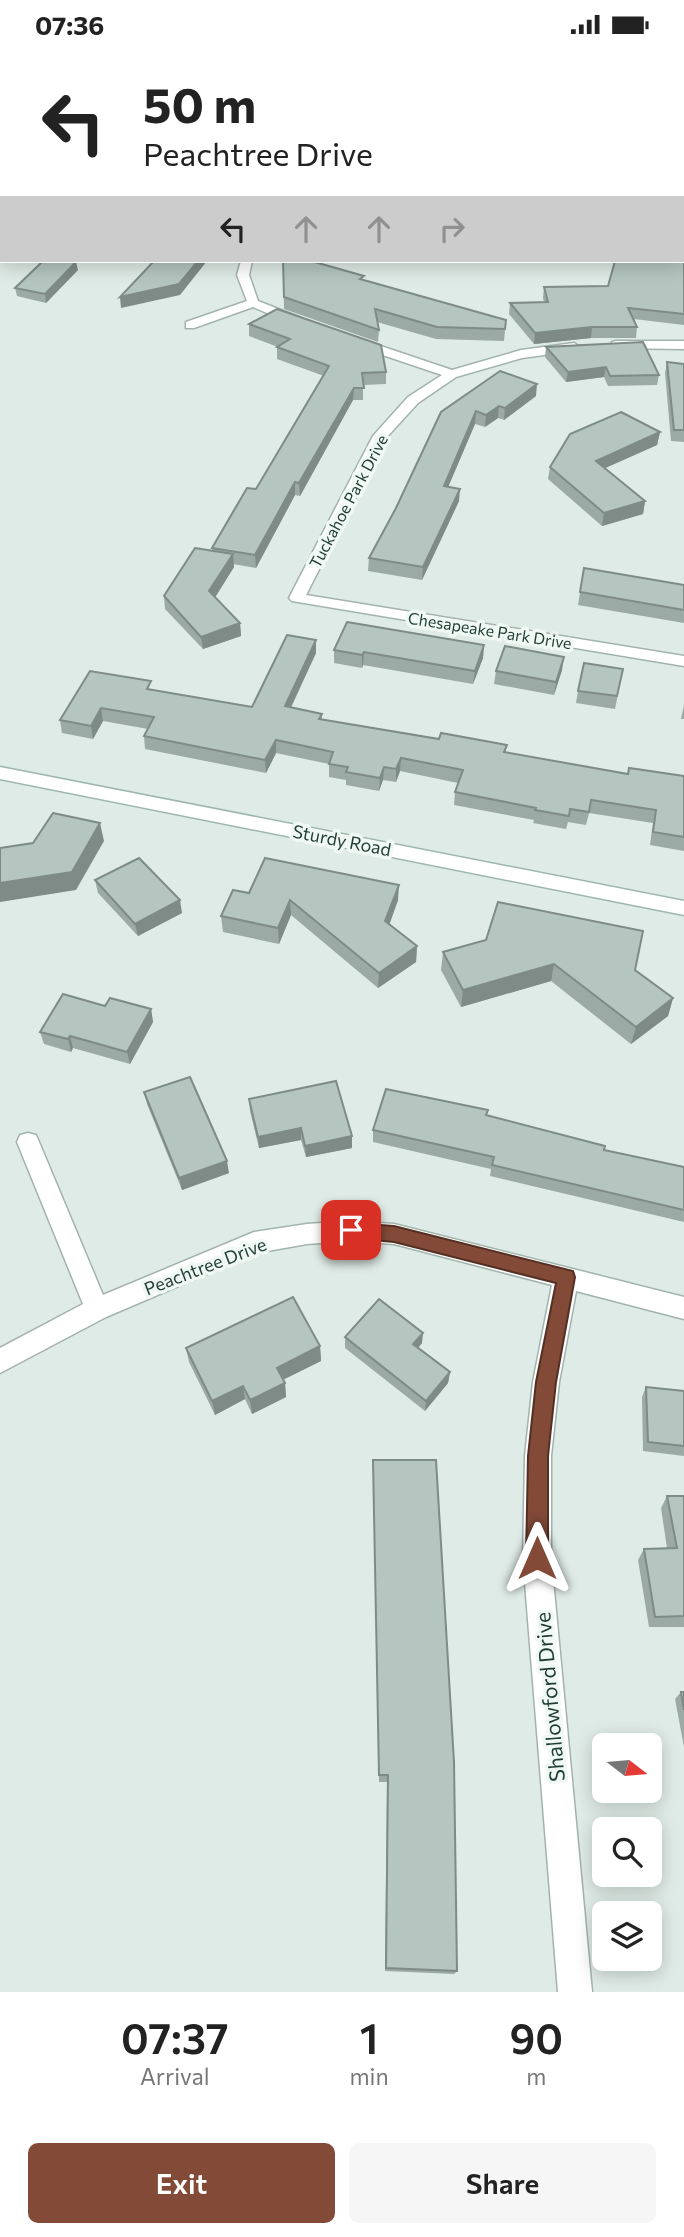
<!DOCTYPE html>
<html lang="en">
<head>
<meta charset="utf-8">
<style>
  body { margin:0; font-family:Commissioner,sans-serif; background:#f6f6f6; color:#222; height:100vh; display:flex; flex-direction:column; font-size:26px; white-space:nowrap }
  * { box-sizing:border-box; margin:0 }
  p { font-size:23px; color:#767676 }
  .icon { flex:none; width:38px; height:38px; fill:none; stroke:currentColor; stroke-width:2; stroke-linecap:round; stroke-linejoin:round }
  .map { position:relative; height:1943px; overflow:hidden }
  .sheet { display:flex; flex-direction:column; background:#fff; flex:1 }
  .sheet>* { flex:none }
  .guide { position:absolute; left:0px; top:0px; width:684px; height:214px; box-shadow:0 4px 18px #0003; background:#fff; color:#222; overflow:hidden }
  .needle { width:46px; rotate:106deg }
  .fabs { position:absolute; left:592px; top:1684px; display:grid; gap:14px }
  .fabs a { display:grid; place-items:center; width:70px; height:70px; border-radius:10px; background:#fff; box-shadow:0 4px 18px #0003; font-size:35px }
  .pin { position:absolute; display:grid; place-items:center; width:60px; height:60px; color:#fff; margin:-30px; border-radius:14px; box-shadow:0 4px 10px #0006 }
  .me { position:absolute; width:77px; margin:-38px; rotate:0deg; stroke-linejoin:round; filter:drop-shadow(0 0 5px #0008) }
  .turn { display:flex; align-items:center; gap:24px; height:147px; padding:0 28px; font-size:32px }
  .turn .icon { width:91px; height:91px; stroke-width:2.5 }
  .turn b { display:block; font-size:49px; line-height:60px }
  .lanes { display:flex; align-items:center; height:66px; padding:0 28px; background:#0003; justify-content:center; gap:35px; direction:ltr }
  .lanes .off { opacity:.35 }
  .eta { display:flex; justify-content:space-evenly; align-items:center; height:119px; text-align:center }
  .eta b { font-size:42px; font-weight:600; line-height:49px }
  .button { display:flex; gap:14px; margin-top:auto; padding:14px 28px }
  .button a { flex:1; height:80px; border-radius:10px; background:#824a37; color:#fff; font-size:28px; font-weight:600; line-height:80px; text-align:center }
  .button a+a { background:#f6f6f6; color:#222 }
  .status { display:flex; justify-content:space-between; align-items:center; height:49px; padding:0 35px; background:#fff; direction:ltr }
  .status svg { height:19px; fill:currentColor }
  .map>svg:first-child { display:block }
  .lines { fill:none; stroke-linecap:round; stroke-linejoin:round }
  .street-casing { stroke:#a2b3ad; stroke-width:3 }
  .secondary-casing { stroke:#9db7ae; stroke-width:3 }
  .street { fill:#fff; fill-rule:evenodd }
  .secondary { fill:#fff; fill-rule:evenodd }
  .wall { fill:#9baaa4 }
  .shaded-wall { fill:#7e8b86 }
  .building { fill:#b4c6bf; stroke:#7e8b86; stroke-width:2 }
  .route { fill:#824a37; stroke:#543024; stroke-width:2 }
  .labels { text-anchor:middle; dominant-baseline:central; stroke-width:7; stroke-linejoin:round; paint-order:stroke }
  .far-street-label { font-size:16px; fill:#1f3c35; stroke:#f0f8f4 }
  .street-label { font-size:18px; fill:#1f3c35; stroke:#f0f8f4 }
  .near-street-label { font-size:21px; fill:#1f3c35; stroke:#f0f8f4 }
</style>
</head>
<body>
<div class="status"><b>07:36</b><svg viewBox="0 0 49 12"><path d="M0 12V9h3v3zM5 12V6h3v6zM10 12V3h3v9zM15 12V0h3v12zM26 1h20v11H26zM47 4h2v5h-2z"/></svg></div>
<div class="map">
<svg width="684" height="1943" viewBox="0 0 684 1943">
  <rect width="100%" height="100%" fill="#dfebe6"/>
  <g class="lines">
    <defs>
      <g id="street">
        <path d="M 29,0 L 39,0 L 41,2 L 29,2 Z"/>
        <rect x="0" y="118" width="2" height="6"/>
        <rect x="0" y="169" width="2" height="6"/>
        <path d="M 241,212 L 252,212 L 249,226 L 258,252 L 301,269 L 301,275 L 293,275 L 253,258 L 194,279 L 186,279 L 186,273 L 247,252 L 237,226 Z"/>
        <path d="M 354,288 L 452,321 L 521,301 L 574,294 L 580,298 L 574,302 L 522,309 L 456,328 L 418,354 L 386,389 L 306,546 L 684,607 L 684,617 L 292,552 L 289,549 L 373,387 L 408,348 L 442,326 L 350,295 L 350,289 Z"/>
        <path d="M 616,292 L 684,292 L 684,300 L 612,299 L 612,293 Z"/>
        <path d="M 28,1084 L 36,1086 L 39,1093 L 103,1246 L 254,1183 L 307,1175 L 350,1172 L 394,1175 L 684,1248 L 684,1270 L 576,1242 L 559,1333 L 551,1407 L 551,1509 L 592,1943 L 558,1943 L 523,1509 L 525,1407 L 533,1333 L 552,1236 L 394,1195 L 350,1192 L 307,1195 L 256,1204 L 106,1268 L 0,1324 L 0,1299 L 83,1255 L 17,1093 L 20,1086 Z"/>
      </g>
      <g id="secondary">
        <path d="M 210,0 L 218,0 L 209,2 Z"/>
        <path d="M 0,195 L 2,195 L 0,203 Z"/>
        <path d="M 0,718 L 684,852 L 684,866 L 0,730 Z"/>
      </g>
    </defs>
    <use href="#street" class="street-casing"/>
    <use href="#secondary" class="secondary-casing"/>
    <use href="#street" class="street"/>
    <use href="#secondary" class="secondary"/>
  </g>
  <g class="wall">
    <path d="M 682,61 L 684,61 L 684,276 L 634,270 L 637,278 L 636,289 L 591,289 L 534,295 L 509,265 L 510,254 L 544,253 L 543,249 L 544,238 L 608,237 L 682,212 Z"/>
    <path d="M 283,212 L 364,231 L 506,271 L 504,292 L 436,290 L 377,273 L 379,281 L 378,293 L 284,260 Z"/>
    <path d="M 78,221 L 46,254 L 17,247 L 15,239 Z"/>
    <path d="M 249,275 L 386,323 L 386,335 L 363,336 L 363,351 L 353,351 L 300,447 L 295,446 L 256,519 L 233,515 L 234,518 L 215,548 L 240,574 L 241,587 L 203,600 L 165,560 L 164,547 L 212,502 L 212,499 L 256,440 L 324,327 L 277,310 L 277,298 L 278,298 L 249,287 Z"/>
    <path d="M 546,298 L 659,326 L 657,336 L 608,337 L 604,328 L 566,333 L 545,308 Z"/>
    <path d="M 667,313 L 684,315 L 684,393 L 671,392 L 665,324 Z"/>
    <path d="M 536,347 L 504,371 L 498,369 L 485,378 L 475,375 L 448,438 L 459,452 L 422,531 L 368,522 L 369,509 L 396,459 L 441,363 Z"/>
    <path d="M 660,383 L 657,396 L 605,419 L 645,452 L 643,465 L 602,477 L 548,430 L 550,418 Z"/>
    <path d="M 584,519 L 684,536 L 684,574 L 578,556 Z"/>
    <path d="M 484,596 L 483,609 L 473,635 L 363,616 L 362,619 L 334,614 L 334,601 Z"/>
    <path d="M 316,604 L 291,659 L 322,665 L 322,670 L 628,725 L 684,727 L 684,802 L 650,796 L 653,774 L 589,764 L 586,776 L 568,773 L 566,780 L 533,774 L 534,771 L 454,756 L 455,743 L 458,734 L 400,722 L 396,733 L 383,731 L 379,742 L 346,736 L 346,731 L 329,728 L 329,715 L 276,704 L 266,724 L 145,700 L 144,687 L 148,680 L 103,672 L 93,690 L 62,684 L 60,671 L 152,641 L 252,658 Z"/>
    <path d="M 623,620 L 615,660 L 576,654 L 578,642 Z"/>
    <path d="M 562,621 L 554,646 L 494,635 L 496,622 Z"/>
    <path d="M 684,656 L 684,670 L 681,670 Z"/>
    <path d="M 95,831 L 182,864 L 138,887 L 98,844 Z"/>
    <path d="M 249,844 L 398,851 L 389,875 L 417,897 L 416,913 L 378,939 L 291,866 L 279,895 L 223,883 L 221,867 Z"/>
    <path d="M 443,903 L 635,921 L 673,949 L 668,967 L 631,995 L 551,932 L 461,958 L 441,921 Z"/>
    <path d="M 105,957 L 151,960 L 153,973 L 130,1015 L 73,999 L 71,1003 L 44,995 L 40,983 Z"/>
    <path d="M 144,1043 L 229,1124 L 182,1141 L 147,1055 Z"/>
    <path d="M 249,1050 L 352,1087 L 352,1099 L 306,1108 L 301,1091 L 259,1099 L 250,1062 Z"/>
    <path d="M 487,1066 L 604,1101 L 684,1118 L 684,1173 L 490,1127 L 491,1120 L 373,1093 L 373,1081 Z"/>
    <path d="M 345,1288 L 422,1294 L 418,1299 L 450,1323 L 448,1334 L 425,1362 L 345,1299 Z"/>
    <path d="M 320,1297 L 321,1312 L 283,1331 L 285,1334 L 286,1348 L 252,1365 L 245,1350 L 215,1366 L 189,1313 L 186,1299 Z"/>
    <path d="M 646,1338 L 684,1342 L 684,1407 L 643,1402 L 642,1348 Z"/>
    <path d="M 373,1411 L 457,1922 L 454,1925 L 385,1922 L 387,1733 L 379,1733 Z"/>
    <path d="M 667,1447 L 684,1447 L 684,1578 L 649,1578 L 638,1511 L 644,1500 L 667,1499 L 661,1459 Z"/>
    <path d="M 681,1643 L 684,1643 L 684,1698 L 675,1650 Z"/>
  </g>
  <g class="shaded-wall">
    <path d="M 198,212 L 207,212 L 180,246 L 121,259 L 120,248 Z"/>
    <path d="M 76,213 L 78,221 L 46,254 L 45,245 Z"/>
    <path d="M 592,278 L 591,289 L 534,295 L 535,284 Z"/>
    <path d="M 606,318 L 604,328 L 566,333 L 568,323 Z"/>
    <path d="M 537,335 L 536,347 L 504,371 L 505,359 Z"/>
    <path d="M 354,339 L 353,351 L 300,447 L 299,434 Z"/>
    <path d="M 499,357 L 498,369 L 485,378 L 486,366 Z"/>
    <path d="M 476,362 L 475,375 L 443,450 L 444,437 Z"/>
    <path d="M 660,383 L 657,396 L 594,424 L 596,412 Z"/>
    <path d="M 295,433 L 295,446 L 256,519 L 255,506 Z"/>
    <path d="M 460,440 L 459,452 L 422,531 L 423,518 Z"/>
    <path d="M 645,452 L 643,465 L 602,477 L 604,464 Z"/>
    <path d="M 233,505 L 234,518 L 211,555 L 209,542 Z"/>
    <path d="M 240,574 L 241,587 L 203,600 L 201,588 Z"/>
    <path d="M 316,591 L 316,604 L 285,670 L 285,657 Z"/>
    <path d="M 484,596 L 483,609 L 473,635 L 475,622 Z"/>
    <path d="M 364,603 L 363,616 L 362,619 L 362,606 Z"/>
    <path d="M 564,608 L 562,621 L 554,646 L 556,633 Z"/>
    <path d="M 101,659 L 103,672 L 93,690 L 91,677 Z"/>
    <path d="M 276,691 L 276,704 L 266,724 L 265,711 Z"/>
    <path d="M 401,709 L 400,722 L 396,733 L 396,720 Z"/>
    <path d="M 384,718 L 383,731 L 379,742 L 380,729 Z"/>
    <path d="M 100,774 L 104,792 L 76,841 L 0,853 L 0,834 Z"/>
    <path d="M 399,836 L 398,851 L 385,888 L 385,872 Z"/>
    <path d="M 180,851 L 182,864 L 138,887 L 135,875 Z"/>
    <path d="M 290,851 L 291,866 L 279,895 L 278,879 Z"/>
    <path d="M 417,897 L 416,913 L 378,939 L 379,924 Z"/>
    <path d="M 554,915 L 551,932 L 461,958 L 463,941 Z"/>
    <path d="M 673,949 L 668,967 L 631,995 L 636,978 Z"/>
    <path d="M 151,960 L 153,973 L 130,1015 L 127,1003 Z"/>
    <path d="M 70,987 L 73,999 L 71,1003 L 68,990 Z"/>
    <path d="M 301,1079 L 301,1091 L 259,1099 L 258,1088 Z"/>
    <path d="M 352,1087 L 352,1099 L 306,1108 L 305,1097 Z"/>
    <path d="M 227,1112 L 229,1124 L 182,1141 L 179,1129 Z"/>
    <path d="M 423,1284 L 422,1294 L 412,1306 L 413,1295 Z"/>
    <path d="M 320,1297 L 321,1312 L 278,1333 L 277,1319 Z"/>
    <path d="M 450,1323 L 448,1334 L 425,1362 L 426,1352 Z"/>
    <path d="M 285,1334 L 286,1348 L 252,1365 L 250,1351 Z"/>
    <path d="M 243,1337 L 245,1350 L 215,1366 L 212,1352 Z"/>
  </g>
  <g class="building">
    <path d="M 301,0 L 348,0 L 346,2 L 300,2 Z"/>
    <rect x="682" y="61" width="2" height="17"/>
    <rect x="682" y="88" width="2" height="95"/>
    <path d="M 682,192 L 684,192 L 684,265 L 628,259 L 637,278 L 592,278 L 535,284 L 510,254 L 548,253 L 544,238 L 608,237 L 615,212 L 682,212 Z"/>
    <path d="M 43,212 L 76,213 L 45,245 L 15,239 Z"/>
    <path d="M 154,212 L 198,212 L 179,235 L 120,248 Z"/>
    <path d="M 283,212 L 311,212 L 364,227 L 360,230 L 506,271 L 505,280 L 437,278 L 375,260 L 379,281 L 284,248 Z"/>
    <path d="M 277,260 L 381,296 L 386,323 L 362,324 L 364,339 L 354,339 L 299,434 L 295,433 L 255,506 L 212,499 L 247,439 L 256,440 L 329,317 L 277,298 L 290,290 L 249,275 Z"/>
    <path d="M 643,293 L 659,326 L 610,327 L 606,318 L 568,323 L 546,298 Z"/>
    <path d="M 667,313 L 684,315 L 684,381 L 674,381 Z"/>
    <path d="M 500,322 L 537,335 L 505,359 L 499,357 L 486,366 L 476,362 L 444,437 L 460,440 L 423,518 L 369,509 L 396,459 L 441,363 Z"/>
    <path d="M 621,363 L 660,383 L 596,412 L 645,452 L 604,464 L 550,418 L 570,385 Z"/>
    <path d="M 195,499 L 233,505 L 209,542 L 240,574 L 201,588 L 164,547 Z"/>
    <path d="M 584,519 L 684,536 L 684,561 L 580,543 Z"/>
    <path d="M 347,573 L 484,596 L 475,622 L 364,603 L 362,606 L 334,601 Z"/>
    <path d="M 287,586 L 316,591 L 285,657 L 322,665 L 319,670 L 439,690 L 441,684 L 507,696 L 504,703 L 628,725 L 629,719 L 684,727 L 684,788 L 653,783 L 656,761 L 591,751 L 589,763 L 570,760 L 569,767 L 535,761 L 536,759 L 455,743 L 463,721 L 401,709 L 396,720 L 384,718 L 380,729 L 346,723 L 348,718 L 329,715 L 333,703 L 276,691 L 265,711 L 144,687 L 154,668 L 101,659 L 91,677 L 60,671 L 90,622 L 151,632 L 147,640 L 252,658 Z"/>
    <path d="M 505,597 L 564,608 L 556,633 L 496,622 Z"/>
    <path d="M 584,614 L 623,620 L 617,647 L 578,642 Z"/>
    <path d="M 53,764 L 100,774 L 72,823 L 0,834 L 0,799 L 33,794 Z"/>
    <path d="M 139,809 L 180,851 L 135,875 L 95,831 Z"/>
    <path d="M 265,809 L 399,836 L 385,872 L 417,897 L 379,924 L 290,851 L 278,879 L 221,867 L 233,841 L 249,844 Z"/>
    <path d="M 498,853 L 643,882 L 635,921 L 673,949 L 636,978 L 554,915 L 463,941 L 443,903 L 486,891 Z"/>
    <path d="M 63,945 L 105,957 L 110,949 L 151,960 L 127,1003 L 70,987 L 68,990 L 40,983 Z"/>
    <path d="M 190,1028 L 227,1112 L 179,1129 L 144,1043 Z"/>
    <path d="M 336,1032 L 352,1087 L 305,1097 L 301,1079 L 258,1088 L 249,1050 Z"/>
    <path d="M 386,1040 L 488,1061 L 486,1066 L 605,1097 L 604,1101 L 684,1118 L 684,1161 L 492,1116 L 494,1108 L 373,1081 Z"/>
    <path d="M 293,1248 L 320,1297 L 277,1319 L 285,1334 L 250,1351 L 243,1337 L 212,1352 L 186,1299 Z"/>
    <path d="M 379,1250 L 423,1284 L 413,1295 L 450,1323 L 426,1352 L 345,1288 Z"/>
    <path d="M 646,1338 L 684,1342 L 684,1397 L 648,1393 Z"/>
    <path d="M 373,1411 L 436,1411 L 454,1713 L 457,1922 L 386,1919 L 388,1726 L 379,1726 Z"/>
    <path d="M 667,1447 L 684,1447 L 684,1567 L 655,1568 L 644,1500 L 677,1499 Z"/>
    <path d="M 681,1643 L 684,1643 L 684,1661 Z"/>
  </g>
  <path class="route" d="M 351,1174 L 394,1177 L 573,1222 L 575,1228 L 556,1333 L 548,1407 L 548,1509 L 545,1516 L 537,1519 L 530,1516 L 526,1509 L 528,1407 L 536,1333 L 556,1234 L 394,1193 L 351,1189 L 344,1187 L 342,1181 L 344,1176 Z"/>
  <g class="labels">
    <g class="far-street-label">
      <text transform="translate(348 452) rotate(-62)">Tuckahoe Park Drive</text>
      <text transform="translate(490 581) rotate(9)">Chesapeake Park Drive</text>
    </g>
    <g class="street-label">
      <text transform="translate(342 791) rotate(11)">Sturdy Road</text>
      <text transform="translate(205 1217) rotate(-21)">Peachtree Drive</text>
    </g>
    <g class="near-street-label">
      <text transform="translate(549 1648) rotate(-95)">Shallowford Drive</text>
    </g>
  </g>
</svg>
<div class="fabs">
<a><svg class="needle" viewBox="-14 -14 28 28"><path d="M0-13l5 13h-10z" fill="#e53935"/><path d="M0 13l5-13h-10z" fill="#767676"/></svg></a>
<a><svg class="icon" aria-label="search" viewBox="0 0 24 24"><circle cx="10" cy="10" r="6"/><path d="M15 15l6 6"/></svg></a>
<a><svg class="icon" aria-label="layers" viewBox="0 0 24 24"><path d="M12 4l9 5-9 5-9-5zM3 14l9 5 9-5"/></svg></a>
</div>
<div class="pin" style="left:351px;top:1181px;background:#d93025"><svg class="icon" aria-label="arrive" viewBox="0 0 24 24"><path d="M6 21V4h12l-3 4 3 4H6"/></svg></div>
<svg class="me" style="left:537px;top:1509px" viewBox="-20 -20 40 40"><path d="M0-17L14 15 0 8-14 15z" fill="#824a37" stroke="#fff" stroke-width="4"/></svg>
<div class="guide">
<div class="turn"><svg class="icon" aria-label="left" viewBox="0 0 24 24"><path d="M17 20v-9H6M10 6l-5 5 5 5"/></svg><div><b>50 m</b>Peachtree Drive</div></div>
<div class="lanes"><svg class="icon" aria-label="left" viewBox="0 0 24 24"><path d="M17 20v-9H6M10 6l-5 5 5 5"/></svg><svg class="icon off" aria-label="ahead" viewBox="0 0 24 24"><path d="M12 20V5M6 11l6-6 6 6"/></svg><svg class="icon off" aria-label="ahead" viewBox="0 0 24 24"><path d="M12 20V5M6 11l6-6 6 6"/></svg><svg class="icon off" aria-label="right" viewBox="0 0 24 24"><path d="M7 20v-9h11M14 6l5 5-5 5"/></svg></div>
</div>
</div>
<section class="sheet">
<div class="eta">
<div><b>07:37</b><p>Arrival</p></div>
<div><b>1</b><p>min</p></div>
<div><b>90</b><p>m</p></div>
</div>
<div class="button"><a>Exit</a><a>Share</a></div>
</section>
</body>
</html>
